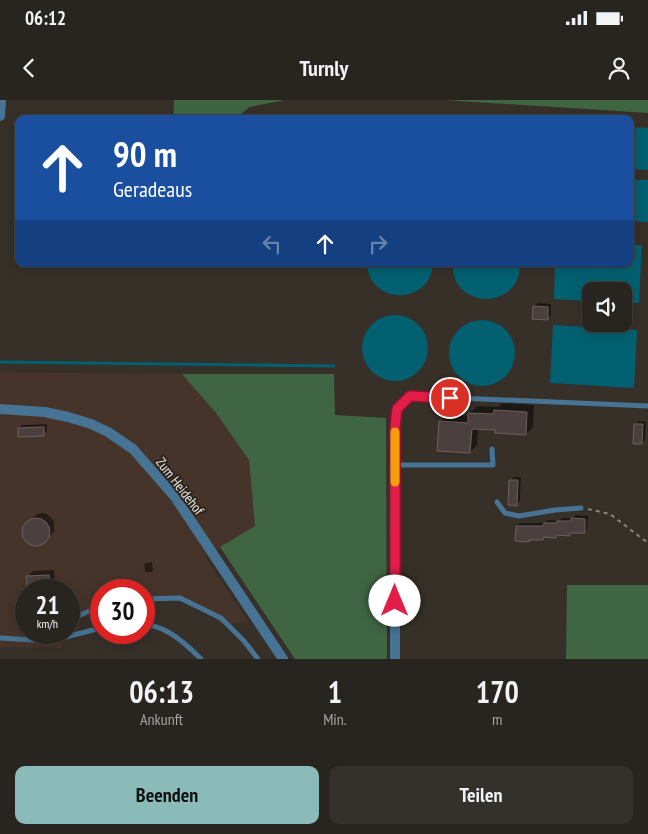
<!DOCTYPE html>
<html lang="de">
<head>
<meta charset="utf-8">
<style>
  body { margin:0; font-family:"PT Sans Narrow",sans-serif; background:#34302c; color:#f1f3f6; height:100vh; display:flex; flex-direction:column; font-size:19px; white-space:nowrap }
  * { box-sizing:border-box; margin:0 }
  p { font-size:16px; color:#a5a4a4 }
  .icon { flex:none; width:28px; height:28px; fill:none; stroke:currentColor; stroke-width:2; stroke-linecap:round; stroke-linejoin:round }
  .map { position:relative; height:559px; overflow:hidden }
  .drawer { display:flex; flex-direction:column; background:#28241f; flex:1 }
  .drawer>* { flex:none }
  .guide { position:absolute; left:15px; top:15px; width:619px; height:152px; border-radius:10px; box-shadow:0 2px 12px #0003,0 0 0 1px #44413d; background:#1a4fa0; color:#fff; overflow:hidden }
  .buttons { position:absolute; left:582px; top:182px; display:grid; gap:10px }
  .buttons a { display:grid; place-items:center; width:50px; height:50px; border-radius:10px; background:#28241f; box-shadow:0 2px 12px #0003,0 0 0 1px #44413d; font-size:25px }
  .speed { position:absolute; left:15px; top:479px; display:flex; gap:10px; font-size:25px; font-weight:700; text-align:center }
  .speed>* { display:grid; place-content:center; width:65px; height:65px; border-radius:50%; background:#28241f; box-shadow:0 2px 12px #0003,0 0 0 1px #44413d; line-height:1 }
  .speed small { font-size:12px; font-weight:400 }
  .speed .limit { border:8px solid #d22; background:#fff; color:#111 }
  .pin { position:absolute; display:grid; place-items:center; width:42px; height:42px; color:#fff; margin:-21px; border:2px solid #fff; border-radius:50%; box-shadow:0 1px 5px #0007 }
  .me { position:absolute; width:55px; margin:-28px; rotate:0deg; stroke-linejoin:round; filter:drop-shadow(0 0 4px #0008) }
  .turn { display:flex; align-items:center; gap:18px; height:105px; padding:0 15px; font-size:22px }
  .turn .icon { width:65px; height:65px; stroke-width:2.5 }
  .turn b { display:block; font-size:35px; line-height:42px }
  .lanes { display:flex; align-items:center; height:48px; padding:0 15px; background:#0003; justify-content:center; gap:25px; direction:ltr }
  .lanes .off { opacity:.35 }
  .eta { display:flex; justify-content:space-evenly; align-items:center; height:85px; text-align:center }
  .eta b { font-size:30px; font-weight:600; line-height:35px }
  .button { display:flex; gap:10px; margin-top:auto; padding:10px 15px }
  .button a { flex:1; height:58px; border-radius:10px; background:#8bbbb9; color:#111; font-size:20px; font-weight:600; line-height:58px; text-align:center }
  .button a+a { background:#34302c; color:#f1f3f6 }
  .status { display:flex; justify-content:space-between; align-items:center; height:35px; padding:0 25px; background:#28241f; direction:ltr }
  .status svg { height:14px; fill:currentColor }
  header { display:flex; justify-content:space-between; align-items:center; height:65px; padding:0 15px; background:#28241f; font-size:22px; font-weight:600 }
  .map>svg:first-child { display:block }
  .industrial { fill:#46342b }
  .green { fill:#406543 }
  .water { fill:#026070 }
  .shadow { fill:#0007 }
  .lines { fill:none; stroke-linecap:round; stroke-linejoin:round }
  .stream { stroke:#026070; stroke-width:3 }
  .building { fill:#4b403f; stroke:#6c605e }
  .path { stroke:#89847e; stroke-width:2; stroke-dasharray:4 4; stroke-linecap:butt }
  .service { stroke:#477394; stroke-width:5 }
  .minor { stroke:#477394; stroke-width:10 }
  .route-casing { stroke:#92132f; stroke-width:12 }
  .route { stroke:#e11d48; stroke-width:9 }
  .slow { stroke:#f59e0b; stroke-width:9 }
  .labels { text-anchor:middle; dominant-baseline:central; stroke-width:4; stroke-linejoin:round; paint-order:stroke }
  .street-label { font-size:14px; fill:#e5e2dd; stroke:#2c261f }
</style>
</head>
<body>
<div class="status"><b>06:12</b><svg viewBox="0 0 49 12"><path d="M0 12V9h3v3zM5 12V6h3v6zM10 12V3h3v9zM15 12V0h3v12zM26 1h20v11H26zM47 4h2v5h-2z"/></svg></div>
<header><svg class="icon" aria-label="back" viewBox="0 0 24 24"><path d="M15 5l-7 7 7 7"/></svg>Turnly<svg class="icon" aria-label="person" viewBox="0 0 24 24"><circle cx="12" cy="8" r="4"/><path d="M4 21q1-7 8-7t8 7"/></svg></header>
<div class="map">
<svg width="648" height="559" viewBox="0 0 648 559">
  <rect width="100%" height="100%" fill="#363029"/>
  <path class="industrial" d="M 0,272 L 182,274 L 216,313 L 249,360 L 255,426 L 205,457 L 249,523 L 221,524 L 211,515 L 193,506 L 175,500 L 144,498 L 144,490 L 101,490 L 101,509 L 74,520 L 69,531 L 69,490 L 26,490 L 26,532 L 68,533 L 61,548 L 0,547 Z"/>
  <g class="green">
    <path d="M 174,0 L 285,0 L 249,7 L 236,19 L 173,19 Z"/>
    <path d="M 444,0 L 648,0 L 648,13 Z"/>
    <path d="M 182,274 L 334,274 L 335,315 L 386,318 L 387,559 L 295,559 L 220,447 L 255,426 L 249,360 L 216,313 Z"/>
    <path d="M 567,485 L 648,485 L 648,559 L 566,559 Z"/>
  </g>
  <g class="water">
    <path d="M 630,27 L 648,28 L 648,70 L 630,69 Z"/>
    <path d="M 630,79 L 648,80 L 648,122 L 630,121 Z"/>
    <path d="M 630,145 L 642,145 L 639,203 L 624,203 L 624,191 L 591,191 L 591,201 L 554,199 L 555,164 L 630,164 Z"/>
    <path d="M 367,164 L 433,164 C 430,206 369,205 367,164 Z"/>
    <path d="M 453,164 L 520,164 C 519,167 520,172 519,175 C 507,213 450,203 453,164 Z"/>
    <circle cx="395" cy="248" r="33"/>
    <circle cx="482" cy="253" r="33"/>
    <path d="M 553,225 L 637,230 L 634,288 L 550,283 Z"/>
  </g>
  <g class="shadow">
    <path d="M 538,203 L 551,204 L 551,215 L 547,218 L 534,206 Z"/>
    <path d="M 502,303 L 534,305 L 533,327 L 526,334 L 496,329 L 478,328 L 477,345 L 470,352 L 440,322 L 448,314 L 469,316 L 469,313 L 477,306 L 498,307 Z"/>
    <path d="M 639,321 L 646,322 L 645,339 L 642,343 L 635,325 Z"/>
    <path d="M 47,324 L 47,331 L 44,334 L 19,328 L 22,325 Z"/>
    <path d="M 514,377 L 521,377 L 520,401 L 516,404 L 511,380 Z"/>
    <path d="M 43,413 L 47,414 L 54,421 L 54,431 L 51,435 L 41,444 L 36,445 L 31,444 L 27,442 L 24,437 L 23,432 L 24,426 L 33,417 L 38,414 Z"/>
    <path d="M 576,415 L 588,416 L 587,429 L 584,432 L 573,431 L 570,434 L 559,434 L 556,437 L 545,436 L 542,439 L 531,439 L 529,441 L 517,426 L 520,423 L 545,423 L 548,420 L 559,421 L 562,418 L 573,418 Z"/>
    <path d="M 152,462 L 153,470 L 152,472 L 145,472 L 144,464 L 146,463 Z"/>
    <path d="M 54,470 L 55,490 L 28,490 L 28,476 L 33,471 Z"/>
  </g>
  <g class="lines">
    <path class="stream" d="M 0,262 L 334,266"/>
  </g>
  <g class="building">
    <path d="M 533,206 L 548,207 L 548,220 L 532,219 Z"/>
    <path d="M 494,310 L 527,312 L 526,335 L 495,333 L 495,330 L 472,329 L 470,353 L 437,351 L 439,321 L 468,323 L 468,313 L 493,314 Z"/>
    <path d="M 634,324 L 643,324 L 642,344 L 633,344 Z"/>
    <path d="M 44,327 L 44,336 L 18,337 L 18,328 Z"/>
    <path d="M 509,380 L 518,380 L 517,406 L 508,405 Z"/>
    <circle cx="36" cy="432" r="14"/>
    <path d="M 571,418 L 585,419 L 585,433 L 570,433 L 570,436 L 556,435 L 556,438 L 543,437 L 543,440 L 529,440 L 529,442 L 515,441 L 516,426 L 543,426 L 544,423 L 557,423 L 557,421 L 571,421 Z"/>
    <path d="M 49,475 L 50,490 L 27,490 L 26,476 Z"/>
  </g>
  <g class="lines">
    <path class="path" d="M 588,409 L 610,414 L 648,443"/>
    <g class="service">
      <path d="M 492,349 L 493,365 L 395,365 L 395,328 L 397,309 L 410,296 L 648,306"/>
      <path d="M 497,402 L 505,413 L 519,416 L 555,410 L 581,408"/>
      <path d="M 144,499 L 180,498 L 221,518 L 244,541 L 258,559"/>
      <path d="M 69,520 L 101,506"/>
      <path d="M 144,524 C 168,527 185,543 201,559"/>
      <path d="M 0,538 L 50,541 L 101,528"/>
    </g>
    <g class="minor">
      <path d="M 0,16 L 1,0"/>
      <path d="M 0,309 L 45,312 L 68,317 L 91,324 L 108,332 L 133,349 L 175,397 L 283,559"/>
      <path d="M 395,559 L 395,365"/>
    </g>
  </g>
  <g class="lines">
    <defs>
      <path id="route" d="M 395,501 L 395,328 L 397,309 L 410,296 L 450,298"/>
    </defs>
    <use href="#route" class="route-casing"/>
    <use href="#route" class="route"/>
    <path class="slow" d="M 395,332 L 395,382"/>
  </g>
  <g class="labels">
    <g class="street-label">
      <text transform="translate(180 386) rotate(52)">Zum Heidehof</text>
    </g>
  </g>
</svg>
<div class="buttons">
<a><svg class="icon" aria-label="sound" viewBox="0 0 24 24"><path d="M4 9h4l5-4v14l-5-4H4zM17 9q2 3 0 6"/></svg></a>
</div>
<div class="speed"><div>21<small>km/h</small></div><div class="limit">30</div></div>
<div class="pin" style="left:450px;top:298px;background:#d93025"><svg class="icon" aria-label="arrive" viewBox="0 0 24 24"><path d="M6 21V4h12l-3 4 3 4H6"/></svg></div>
<svg class="me" style="left:395px;top:501px" viewBox="-20 -20 40 40"><circle r="19" fill="#fff"/><path d="M0-13L10 11 0 6-10 11z" fill="#e11d48"/></svg>
<div class="guide">
<div class="turn"><svg class="icon" aria-label="ahead" viewBox="0 0 24 24"><path d="M12 20V5M6 11l6-6 6 6"/></svg><div><b>90 m</b>Geradeaus</div></div>
<div class="lanes"><svg class="icon off" aria-label="left" viewBox="0 0 24 24"><path d="M17 20v-9H6M10 6l-5 5 5 5"/></svg><svg class="icon" aria-label="ahead" viewBox="0 0 24 24"><path d="M12 20V5M6 11l6-6 6 6"/></svg><svg class="icon off" aria-label="right" viewBox="0 0 24 24"><path d="M7 20v-9h11M14 6l5 5-5 5"/></svg></div>
</div>
</div>
<section class="drawer">
<div class="eta">
<div><b>06:13</b><p>Ankunft</p></div>
<div><b>1</b><p>Min.</p></div>
<div><b>170</b><p>m</p></div>
</div>
<div class="button"><a>Beenden</a><a>Teilen</a></div>
</section>
</body>
</html>
